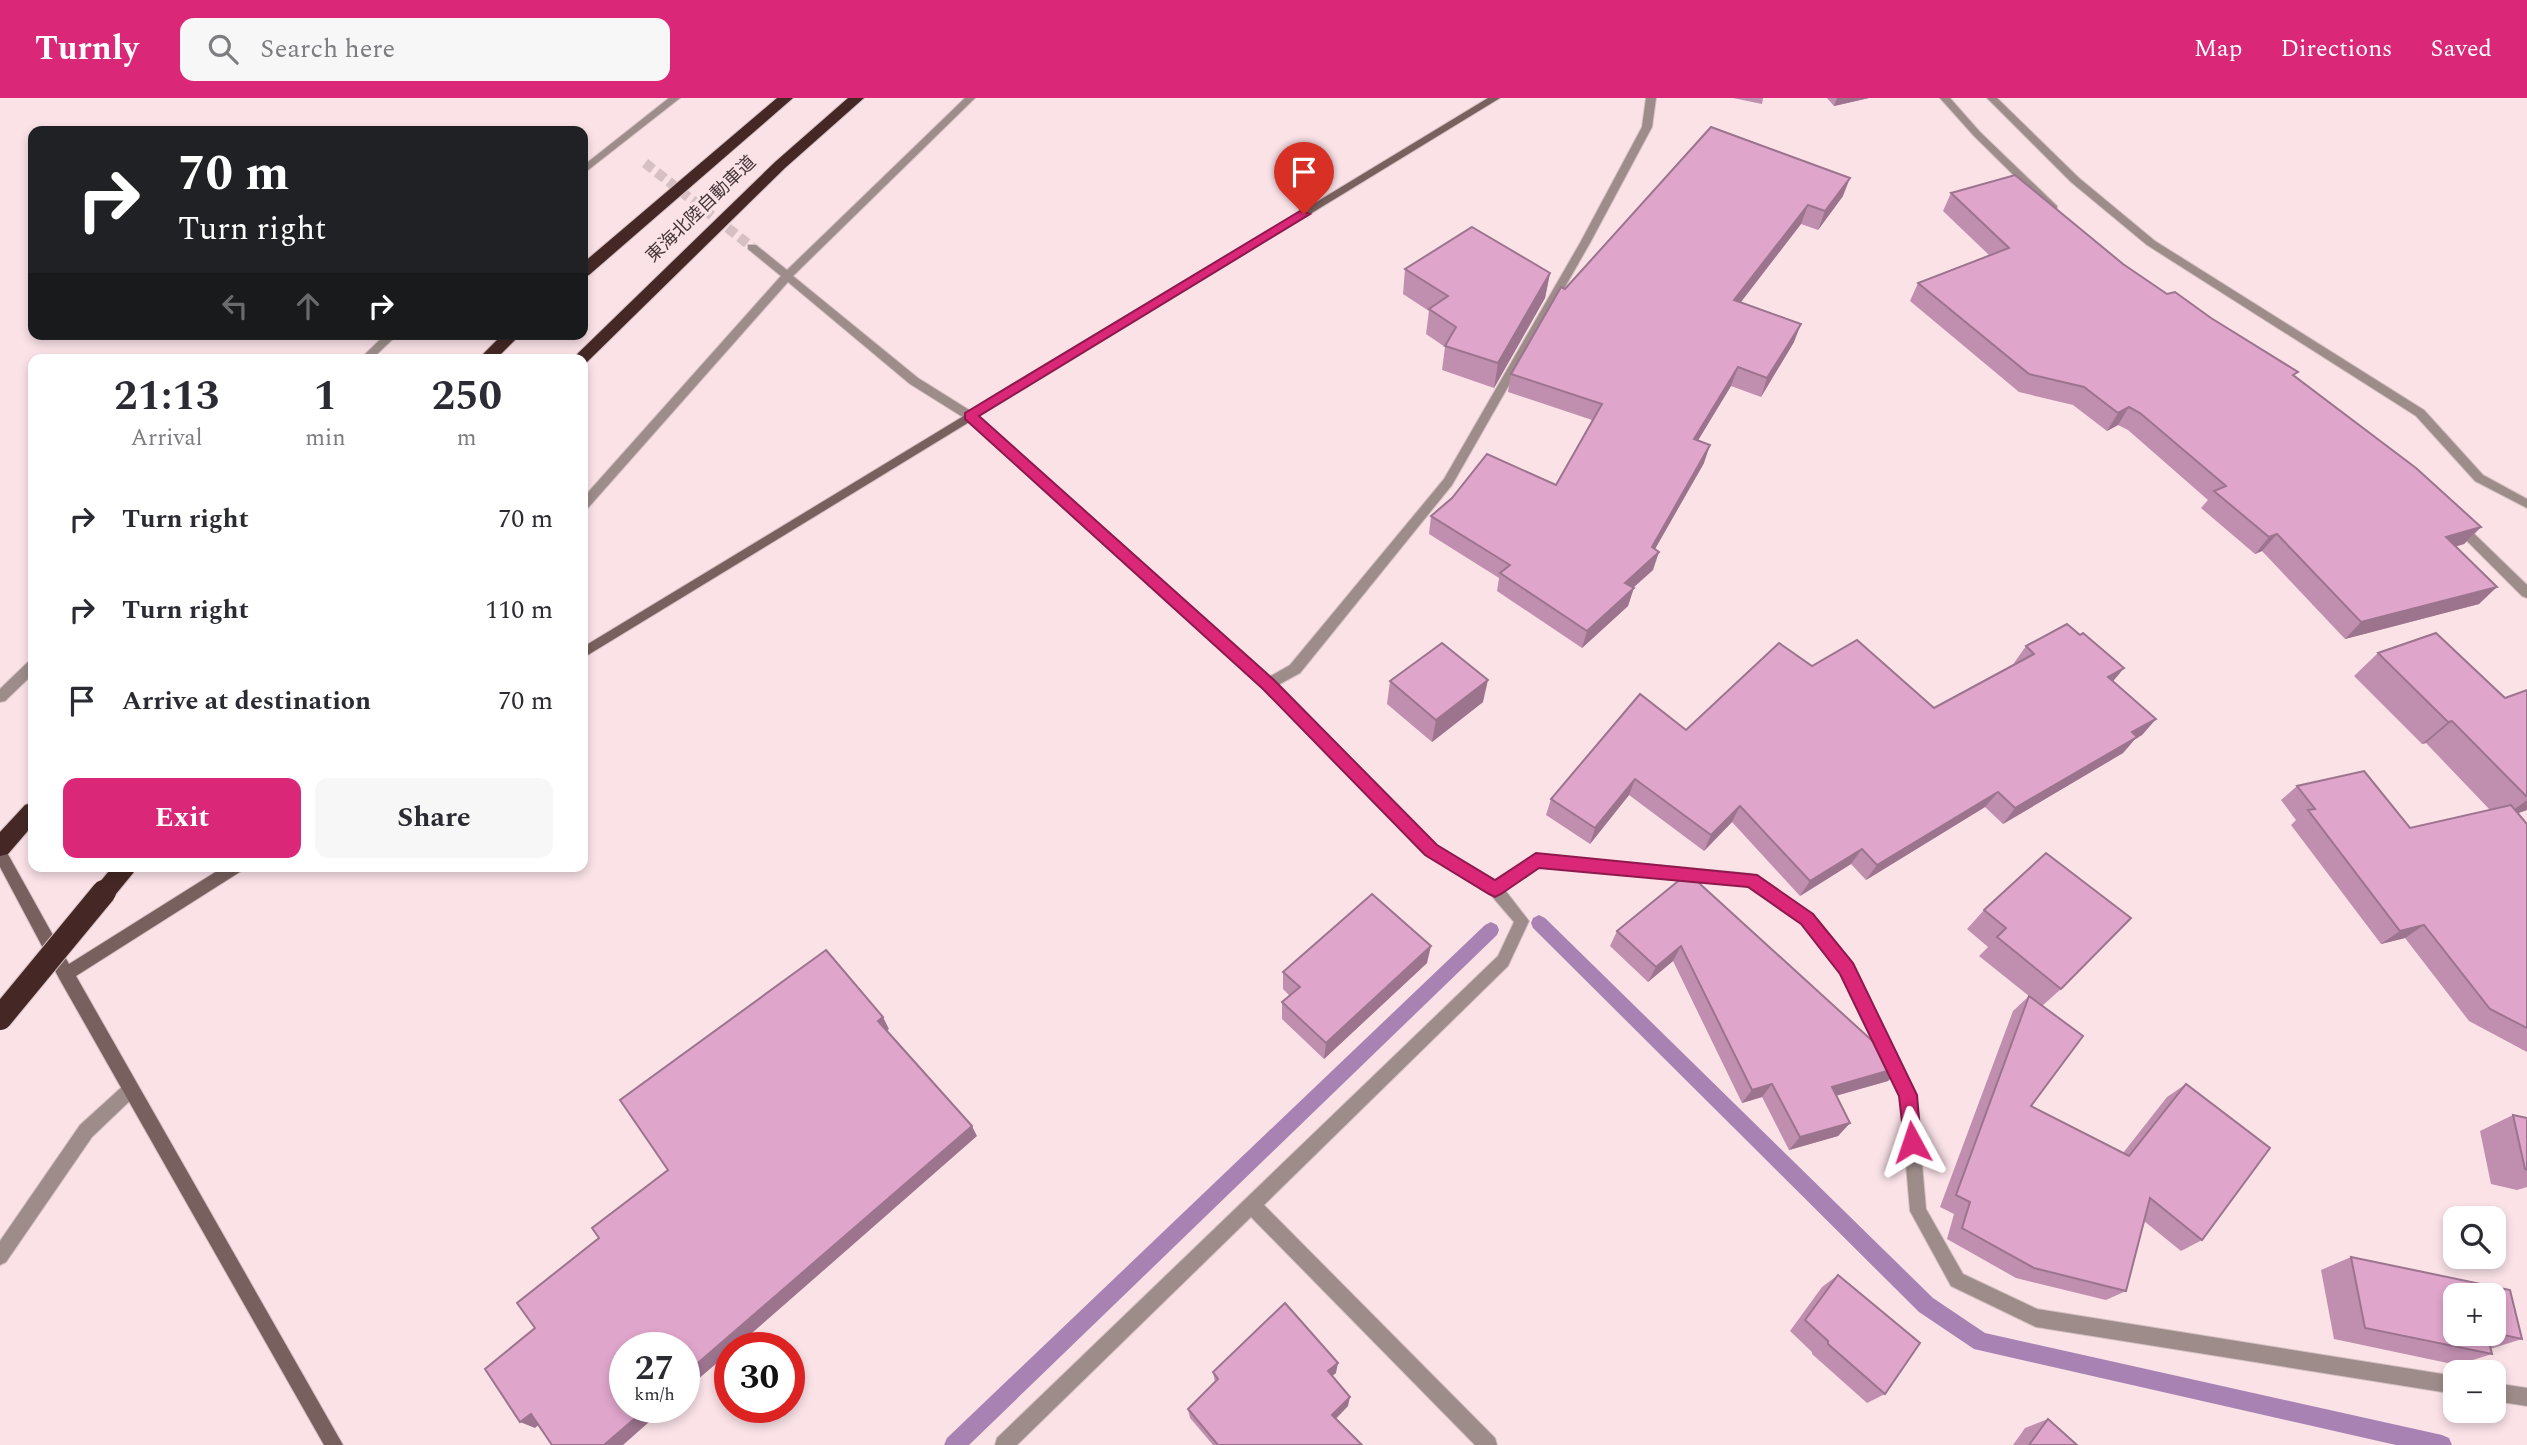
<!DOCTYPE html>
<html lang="en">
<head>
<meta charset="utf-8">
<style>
  body { margin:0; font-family:Spectral,"Noto Sans JP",serif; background:#f7f7f7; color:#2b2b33; height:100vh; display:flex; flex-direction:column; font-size:26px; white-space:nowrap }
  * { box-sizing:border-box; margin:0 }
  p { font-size:23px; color:#7c7c81 }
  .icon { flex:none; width:38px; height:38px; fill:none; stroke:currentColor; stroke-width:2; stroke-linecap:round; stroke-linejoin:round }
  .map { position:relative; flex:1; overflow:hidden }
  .panel { position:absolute; left:28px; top:256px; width:560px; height:518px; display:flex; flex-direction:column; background:#fff; border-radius:14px; box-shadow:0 4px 10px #0003 }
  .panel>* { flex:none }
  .guide { position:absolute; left:28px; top:28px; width:560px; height:214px; border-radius:14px; box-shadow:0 4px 10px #0003; background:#202124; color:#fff; overflow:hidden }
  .tools { position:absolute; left:2443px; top:1108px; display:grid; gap:14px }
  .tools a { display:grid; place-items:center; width:63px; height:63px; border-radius:14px; background:#fff; box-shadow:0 4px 10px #0003; font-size:35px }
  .speed { position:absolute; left:609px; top:1234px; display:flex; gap:14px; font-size:35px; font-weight:700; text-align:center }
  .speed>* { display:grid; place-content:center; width:91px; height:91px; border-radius:50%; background:#fff; box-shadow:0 4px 10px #0003; line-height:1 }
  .speed small { font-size:18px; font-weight:400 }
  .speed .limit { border:10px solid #d22; background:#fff; color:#111 }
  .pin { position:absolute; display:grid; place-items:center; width:60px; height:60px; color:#fff; margin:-72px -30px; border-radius:50% 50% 50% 0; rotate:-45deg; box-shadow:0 0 7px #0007 }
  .pin .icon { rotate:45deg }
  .me { position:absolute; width:77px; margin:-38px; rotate:355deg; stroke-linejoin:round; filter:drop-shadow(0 0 5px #0008) }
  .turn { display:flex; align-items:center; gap:24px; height:147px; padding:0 35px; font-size:32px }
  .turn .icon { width:91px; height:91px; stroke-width:2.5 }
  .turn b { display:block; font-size:49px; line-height:60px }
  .lanes { display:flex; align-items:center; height:66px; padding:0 35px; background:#0003; justify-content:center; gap:35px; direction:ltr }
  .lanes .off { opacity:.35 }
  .eta { display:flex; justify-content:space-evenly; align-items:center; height:119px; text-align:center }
  .eta b { font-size:42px; font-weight:700; line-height:49px }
  .action { display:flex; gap:14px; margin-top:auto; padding:14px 35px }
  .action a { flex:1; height:80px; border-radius:14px; background:#db2777; color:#fff; font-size:28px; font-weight:700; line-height:80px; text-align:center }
  .action a+a { background:#f7f7f7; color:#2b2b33 }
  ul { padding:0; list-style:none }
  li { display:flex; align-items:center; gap:21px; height:91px; padding:0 35px }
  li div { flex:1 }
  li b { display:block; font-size:26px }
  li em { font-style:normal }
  header { display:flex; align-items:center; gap:42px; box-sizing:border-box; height:98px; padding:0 35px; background:#db2777; color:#fff }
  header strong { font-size:33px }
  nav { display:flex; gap:38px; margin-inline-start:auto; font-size:24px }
  .search { width:490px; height:63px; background:#f7f7f7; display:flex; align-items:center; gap:18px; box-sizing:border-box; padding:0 24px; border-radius:14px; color:#7c7c81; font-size:26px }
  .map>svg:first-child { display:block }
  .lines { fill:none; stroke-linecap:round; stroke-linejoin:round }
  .stream { fill:#a782b3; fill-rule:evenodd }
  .street-tunnel { stroke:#d6c0c4; stroke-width:10; stroke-dasharray:10 5; stroke-linecap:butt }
  .street-casing { stroke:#d6c0c4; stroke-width:2 }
  .secondary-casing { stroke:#d6c0c4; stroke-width:2 }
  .highway-casing { stroke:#d6c0c4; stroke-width:2 }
  .street { fill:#9d8c8a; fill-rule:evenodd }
  .secondary { fill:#77605e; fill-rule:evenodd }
  .highway { fill:#452825; fill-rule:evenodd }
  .highway-bridge-far1-casing { stroke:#d6c0c4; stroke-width:22; stroke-linecap:butt }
  .highway-bridge-casing { stroke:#d6c0c4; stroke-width:26; stroke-linecap:butt }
  .highway-bridge-far1 { stroke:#452825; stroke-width:20 }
  .highway-bridge { stroke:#452825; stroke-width:24 }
  .wall { fill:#c08eaf; fill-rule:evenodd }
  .shaded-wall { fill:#9c748e }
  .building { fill:#dfa5cb; stroke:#9c748e; stroke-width:2 }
  .route { fill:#db2777; stroke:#8e194d; stroke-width:2 }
  .labels { text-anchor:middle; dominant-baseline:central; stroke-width:6; stroke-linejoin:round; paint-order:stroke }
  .far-street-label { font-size:18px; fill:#46373a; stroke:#fae2e7 }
</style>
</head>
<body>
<header>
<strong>Turnly</strong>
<div class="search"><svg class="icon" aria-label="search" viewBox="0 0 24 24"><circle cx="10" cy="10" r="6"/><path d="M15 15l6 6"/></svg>Search here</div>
<nav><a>Map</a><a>Directions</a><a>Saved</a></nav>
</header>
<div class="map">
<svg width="2527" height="1347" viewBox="0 0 2527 1347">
  <rect width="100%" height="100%" fill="#fae2e7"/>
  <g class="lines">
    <g class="stream">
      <path d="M 1539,817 L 1545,820 L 1933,1200 L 1985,1235 L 2442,1337 L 2449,1340 L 2452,1347 L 2396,1347 L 1974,1251 L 1919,1214 L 1533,830 L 1531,825 L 1533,820 Z"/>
      <path d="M 1491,824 L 1497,827 L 1499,832 L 1497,837 L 969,1347 L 944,1347 L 947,1340 L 1485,827 Z"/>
    </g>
    <path class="street-tunnel" d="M 645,65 L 752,149"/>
    <defs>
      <g id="street">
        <path d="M 669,0 L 680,0 L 583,76 L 583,68 Z"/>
        <path d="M 965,0 L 975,0 L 793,178 L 918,280 L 974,315 L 1269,579 L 1290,567 L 1444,381 L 1580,145 L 1642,29 L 1646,0 L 1656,0 L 1652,29 L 1590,145 L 1452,387 L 1300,575 L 1278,587 L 1436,748 L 1495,783 L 1536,756 L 1752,776 L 1812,816 L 1851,865 L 1916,997 L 1926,1111 L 1963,1176 L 2037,1211 L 2455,1278 L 2455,1296 L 2036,1229 L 1951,1188 L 1910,1113 L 1900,998 L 1841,875 L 1802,826 L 1749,788 L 1538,769 L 1505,792 L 1529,823 L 1508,868 L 1264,1107 L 1495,1340 L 1497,1347 L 1475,1347 L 1251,1119 L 1017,1347 L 995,1347 L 997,1340 L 1498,858 L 1514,824 L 1490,796 L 1426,756 L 1263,590 L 966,321 L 910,286 L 788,184 L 587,411 L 583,412 L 583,400 L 781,178 L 748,151 L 748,147 L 756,147 L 787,172 Z"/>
        <path d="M 1940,0 L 1950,0 L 1980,34 L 2057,108 L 2057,112 L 2049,112 L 1974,38 Z"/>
        <path d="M 1987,0 L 1997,0 L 2079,80 L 2155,143 L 2424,312 L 2483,377 L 2527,401 L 2527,410 L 2475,383 L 2416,318 L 2147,147 L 2071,84 Z"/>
        <path d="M 386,236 L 398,236 L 372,261 L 360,261 Z"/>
        <path d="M 2458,422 L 2462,424 L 2527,487 L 2527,500 L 2522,498 L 2454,430 L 2452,427 Z"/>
        <path d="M 33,563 L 33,576 L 5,603 L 0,604 L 0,591 L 28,564 Z"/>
        <path d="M 130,984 L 136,987 L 138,992 L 136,997 L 92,1039 L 6,1164 L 0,1167 L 0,1143 L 80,1027 L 124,987 Z"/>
        <path d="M 2494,1285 L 2527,1290 L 2527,1308 L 2494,1303 Z"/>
      </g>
      <g id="secondary">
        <path d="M 1488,0 L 1500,0 L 583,560 L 583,549 Z"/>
        <path d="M 0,749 L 5,751 L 69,866 L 225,768 L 245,768 L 243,772 L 76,878 L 343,1347 L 324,1347 L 60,882 L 0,769 Z"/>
      </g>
      <g id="highway">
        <path d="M 777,0 L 793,0 L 589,177 L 583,178 L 583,165 Z"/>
        <path d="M 848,0 L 864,0 L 785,70 L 586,265 L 583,266 L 583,261 L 572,261 L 775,64 Z"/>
        <path d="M 503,236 L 521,236 L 496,261 L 478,261 Z"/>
        <path d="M 33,704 L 33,727 L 8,756 L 0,758 L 0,734 L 25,707 Z"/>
      </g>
    </defs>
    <use href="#street" class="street-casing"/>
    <use href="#secondary" class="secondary-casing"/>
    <use href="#highway" class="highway-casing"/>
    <use href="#street" class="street"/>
    <use href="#secondary" class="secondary"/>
    <use href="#highway" class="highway"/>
    <defs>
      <path id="highway-bridge-far1" d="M 103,796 L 126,768"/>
      <path id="highway-bridge" d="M 0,920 L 104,794"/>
    </defs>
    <use href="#highway-bridge-far1" class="highway-bridge-far1-casing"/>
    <use href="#highway-bridge" class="highway-bridge-casing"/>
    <use href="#highway-bridge-far1" class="highway-bridge-far1"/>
    <use href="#highway-bridge" class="highway-bridge"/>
  </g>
  <g class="wall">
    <path d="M 1733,0 L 1763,0 L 1762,6 Z"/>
    <path d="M 1827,0 L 1869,0 L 1834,8 Z"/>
    <path d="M 1711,29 L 1843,98 L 1818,132 L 1801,126 L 1740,204 L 1794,244 L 1761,299 L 1731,288 L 1698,342 L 1704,365 L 1655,451 L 1653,472 L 1633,490 L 1628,508 L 1582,550 L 1497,493 L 1499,480 L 1429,436 L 1431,418 L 1556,387 L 1592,322 L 1508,294 L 1511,276 L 1565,191 Z"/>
    <path d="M 1951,95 L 2123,166 L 2167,196 L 2211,220 L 2295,278 L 2481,429 L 2464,446 L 2455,448 L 2479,506 L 2345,541 L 2262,453 L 2255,456 L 2201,410 L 2208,402 L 2128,332 L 2118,327 L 2107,333 L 2073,307 L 2019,294 L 1910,203 L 1918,185 L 1989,157 L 1943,113 Z"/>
    <path d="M 1405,171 L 1550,175 L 1545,200 L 1494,290 L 1442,272 L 1445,249 L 1426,236 L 1429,213 L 1403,196 Z"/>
    <path d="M 2080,537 L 2124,570 L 2113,583 L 2156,621 L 2142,637 L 2135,641 L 2123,655 L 2003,726 L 1985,709 L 1866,782 L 1851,766 L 1800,798 L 1732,724 L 1704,753 L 1629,697 L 1590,746 L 1546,717 L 1551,701 L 1812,568 L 1934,610 L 2015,566 L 2014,565 L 2026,548 Z"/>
    <path d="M 2378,555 L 2505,600 L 2527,592 L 2527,712 L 2517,715 L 2527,726 L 2527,954 L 2469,923 L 2405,840 L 2381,846 L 2291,727 L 2296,722 L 2281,702 L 2297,688 L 2410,730 L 2490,712 L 2426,645 L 2422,646 L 2354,578 Z"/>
    <path d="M 1390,583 L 1483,604 L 1432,644 L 1387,606 Z"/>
    <path d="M 2046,755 L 2061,891 L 2042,908 L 2031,1008 L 2123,1055 L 2167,999 L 2186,986 L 2202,1142 L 2181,1153 L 2144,1123 L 2126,1193 L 2106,1202 L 2016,1180 L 1947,1141 L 1954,1116 L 1940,1109 L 2013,913 L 2029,898 L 1979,858 L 1988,849 L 1967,831 L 1984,812 Z"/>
    <path d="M 1688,775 L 1901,969 L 1888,983 L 1836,998 L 1850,1025 L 1838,1038 L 1789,1052 L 1762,999 L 1742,1005 L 1673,863 L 1648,884 L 1610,848 L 1617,833 Z"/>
    <path d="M 1427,865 L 1324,961 L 1282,921 L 1282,904 L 1290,898 L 1283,891 L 1283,874 Z"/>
    <path d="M 2513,1017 L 2527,1020 L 2527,1089 L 2517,1092 L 2491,1086 L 2480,1033 Z"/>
    <path d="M 2351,1159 L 2510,1192 L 2522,1241 L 2490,1251 L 2492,1256 L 2457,1267 L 2334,1241 L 2321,1172 ZM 2455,1197 L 2494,1197 L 2494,1236 L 2455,1236 Z"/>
    <path d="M 1838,1177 L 1885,1296 L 1867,1305 L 1812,1256 L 1812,1254 L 1790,1233 L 1822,1189 Z"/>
    <path d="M 1213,1274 L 1336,1275 L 1332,1278 L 1348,1308 L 1336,1321 L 1362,1347 L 1213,1347 L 1190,1320 L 1188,1311 L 1215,1284 Z"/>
    <path d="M 2048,1321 L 2077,1347 L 2013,1347 L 2025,1330 Z"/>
  </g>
  <g class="shaded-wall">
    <path d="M 1837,0 L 1869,0 L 1834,8 Z"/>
    <path d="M 1850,80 L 1843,98 L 1818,132 L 1825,113 Z"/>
    <path d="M 1808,107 L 1801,126 L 1728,221 L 1734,202 Z"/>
    <path d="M 1550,175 L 1545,200 L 1494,290 L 1498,265 Z"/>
    <path d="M 1801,226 L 1794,244 L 1761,299 L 1767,280 Z"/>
    <path d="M 1738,269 L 1731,288 L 1688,359 L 1694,341 Z"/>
    <path d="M 2129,309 L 2118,327 L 2107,333 L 2118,315 Z"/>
    <path d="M 1710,347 L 1704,365 L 1647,465 L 1659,454 L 1653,472 L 1619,502 L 1625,485 L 1652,449 Z"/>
    <path d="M 2481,429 L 2464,446 L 2429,457 L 2446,439 Z"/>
    <path d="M 2277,436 L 2262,453 L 2255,456 L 2269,439 Z"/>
    <path d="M 2497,489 L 2479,506 L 2345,541 L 2361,524 Z"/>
    <path d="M 1634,490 L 1628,508 L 1582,550 L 1587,533 Z"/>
    <path d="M 2124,570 L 2110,587 L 2108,579 Z"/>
    <path d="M 1488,582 L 1483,604 L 1432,644 L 1436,622 Z"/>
    <path d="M 2156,621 L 2142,637 L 2135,641 L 2123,655 L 2003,726 L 2015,710 L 2132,634 Z"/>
    <path d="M 2452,623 L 2426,645 L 2422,646 L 2448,624 Z"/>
    <path d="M 1635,681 L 1629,697 L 1590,746 L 1595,730 Z"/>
    <path d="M 1998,694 L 1985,709 L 1866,782 L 1877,767 Z"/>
    <path d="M 2527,702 L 2527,712 L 2500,722 Z"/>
    <path d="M 1740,708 L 1732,724 L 1704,753 L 1711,737 Z"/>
    <path d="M 1862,751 L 1851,766 L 1800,798 L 1810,783 Z"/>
    <path d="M 2424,827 L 2405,840 L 2381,846 L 2400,833 Z"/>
    <path d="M 1431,848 L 1427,865 L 1324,961 L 1326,945 Z"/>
    <path d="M 1681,848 L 1673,863 L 1648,884 L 1656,869 Z"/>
    <path d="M 883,919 L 889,931 L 884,935 L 878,923 Z"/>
    <path d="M 1901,969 L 1888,983 L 1820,1002 L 1832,989 Z"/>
    <path d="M 1772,986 L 1762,999 L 1742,1005 L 1752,992 Z"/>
    <path d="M 1850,1025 L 1838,1038 L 1789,1052 L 1800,1039 Z"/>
    <path d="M 972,1028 L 977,1038 L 735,1250 L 730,1250 L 730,1254 L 684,1293 L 684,1277 Z"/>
    <path d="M 1338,1265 L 1336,1275 L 1326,1283 L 1328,1273 Z"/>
    <path d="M 1350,1299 L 1348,1308 L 1330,1326 L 1332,1317 Z"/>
    <path d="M 648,1309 L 666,1309 L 623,1347 L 604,1347 Z"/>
    <path d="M 531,1316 L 545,1321 L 535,1330 L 520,1324 Z"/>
  </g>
  <g class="building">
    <path d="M 1711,29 L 1850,80 L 1825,113 L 1808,107 L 1734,202 L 1801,226 L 1767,280 L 1738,269 L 1694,341 L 1710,347 L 1652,449 L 1659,454 L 1625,485 L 1634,490 L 1587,533 L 1500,475 L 1510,467 L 1431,418 L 1452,400 L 1487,356 L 1556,387 L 1602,306 L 1511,276 L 1561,189 L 1565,191 Z"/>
    <path d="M 2015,77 L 2123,166 L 2167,196 L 2175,194 L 2211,220 L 2298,274 L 2293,277 L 2416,370 L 2481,429 L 2446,439 L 2497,489 L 2361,524 L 2277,436 L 2269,439 L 2214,393 L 2226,388 L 2140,315 L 2129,309 L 2118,315 L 2084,289 L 2029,276 L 1918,185 L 2009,150 L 1951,95 Z"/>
    <path d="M 1472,129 L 1550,175 L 1498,265 L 1445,248 L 1456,229 L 1429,211 L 1448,198 L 1405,171 Z"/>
    <path d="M 2067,526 L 2080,537 L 2083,535 L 2124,570 L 2108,579 L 2156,621 L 2132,634 L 2137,639 L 2015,710 L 1998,694 L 1877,767 L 1862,751 L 1810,783 L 1740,708 L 1711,737 L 1635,681 L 1595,730 L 1551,701 L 1640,596 L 1686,632 L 1779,545 L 1812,568 L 1857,542 L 1934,610 L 2034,556 L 2026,548 Z"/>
    <path d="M 2436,535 L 2505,600 L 2527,592 L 2527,699 L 2452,623 L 2448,624 L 2378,555 Z"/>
    <path d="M 1442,545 L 1488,582 L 1436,622 L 1390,583 Z"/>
    <path d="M 2364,673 L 2410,730 L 2511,707 L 2527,726 L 2527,930 L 2490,911 L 2424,827 L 2400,833 L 2308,712 L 2315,711 L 2297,688 Z"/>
    <path d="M 2046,755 L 2131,820 L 2061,891 L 1997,839 L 2006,830 L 1984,812 Z"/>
    <path d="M 1688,775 L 1901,969 L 1832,989 L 1850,1025 L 1800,1039 L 1772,986 L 1752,992 L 1681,848 L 1656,869 L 1617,833 Z"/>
    <path d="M 1372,796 L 1431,848 L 1326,945 L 1282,904 L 1300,889 L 1283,874 Z"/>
    <path d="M 826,852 L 883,919 L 878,923 L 972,1028 L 684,1277 L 684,1250 L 625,1250 L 625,1309 L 648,1309 L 604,1347 L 552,1347 L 531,1316 L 520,1324 L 485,1271 L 535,1230 L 517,1205 L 599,1140 L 592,1130 L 668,1072 L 620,1002 Z"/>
    <path d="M 2029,898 L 2083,938 L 2031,1008 L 2129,1058 L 2186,986 L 2270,1050 L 2202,1142 L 2150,1100 L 2126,1193 L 2034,1170 L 1962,1130 L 1970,1104 L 1956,1097 Z"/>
    <path d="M 2513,1017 L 2527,1020 L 2527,1072 L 2525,1071 Z"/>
    <path d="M 2351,1159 L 2510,1192 L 2522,1241 L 2494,1235 L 2494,1197 L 2455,1197 L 2455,1236 L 2487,1236 L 2492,1256 L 2365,1230 Z"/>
    <path d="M 1838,1177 L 1920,1245 L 1885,1296 L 1828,1246 L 1828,1243 L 1805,1222 Z"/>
    <path d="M 1285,1205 L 1338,1265 L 1328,1273 L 1350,1299 L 1332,1317 L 1362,1347 L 1218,1347 L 1188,1311 L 1218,1281 L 1213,1274 Z"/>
    <path d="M 2048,1321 L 2077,1347 L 2029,1347 Z"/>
  </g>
  <path class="route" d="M 1300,113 L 1310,116 L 979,318 L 1274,582 L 1437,747 L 1495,782 L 1536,755 L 1757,777 L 1813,816 L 1853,865 L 1917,997 L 1921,1044 L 1918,1050 L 1912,1053 L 1905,1050 L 1899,998 L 1840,876 L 1801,826 L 1748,789 L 1539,770 L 1501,796 L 1495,799 L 1489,796 L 1425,757 L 1263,591 L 965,321 L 965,315 Z"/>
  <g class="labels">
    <g class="far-street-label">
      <text transform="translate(701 111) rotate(-44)">東海北陸自動車道</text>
    </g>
  </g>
</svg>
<div class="tools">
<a><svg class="icon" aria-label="search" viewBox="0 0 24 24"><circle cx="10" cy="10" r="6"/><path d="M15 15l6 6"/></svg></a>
<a>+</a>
<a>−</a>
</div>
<div class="speed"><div>27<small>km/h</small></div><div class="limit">30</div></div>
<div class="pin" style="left:1304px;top:116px;background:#d93025"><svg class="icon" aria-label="arrive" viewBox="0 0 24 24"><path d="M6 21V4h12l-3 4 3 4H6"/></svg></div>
<svg class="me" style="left:1912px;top:1044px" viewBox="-20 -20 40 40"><path d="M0-17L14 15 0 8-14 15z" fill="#db2777" stroke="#fff" stroke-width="4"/></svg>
<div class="guide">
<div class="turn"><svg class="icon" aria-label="right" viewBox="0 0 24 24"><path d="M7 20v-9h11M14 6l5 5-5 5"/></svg><div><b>70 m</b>Turn right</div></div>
<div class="lanes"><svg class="icon off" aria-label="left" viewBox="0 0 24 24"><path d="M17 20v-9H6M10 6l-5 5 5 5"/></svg><svg class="icon off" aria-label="ahead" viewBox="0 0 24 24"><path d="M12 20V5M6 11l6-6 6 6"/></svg><svg class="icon" aria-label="right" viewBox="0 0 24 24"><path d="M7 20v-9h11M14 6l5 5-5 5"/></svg></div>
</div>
<section class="panel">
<div class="eta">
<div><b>21:13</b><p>Arrival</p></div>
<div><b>1</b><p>min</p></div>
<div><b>250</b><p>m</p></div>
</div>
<ul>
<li><svg class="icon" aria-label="right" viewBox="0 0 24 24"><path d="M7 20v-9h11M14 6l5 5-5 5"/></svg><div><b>Turn right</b></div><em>70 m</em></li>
<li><svg class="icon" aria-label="right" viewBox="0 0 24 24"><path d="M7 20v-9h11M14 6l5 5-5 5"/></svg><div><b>Turn right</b></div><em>110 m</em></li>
<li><svg class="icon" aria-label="arrive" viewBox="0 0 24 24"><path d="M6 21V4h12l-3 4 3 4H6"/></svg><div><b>Arrive at destination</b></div><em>70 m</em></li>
</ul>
<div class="action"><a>Exit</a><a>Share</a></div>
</section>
</div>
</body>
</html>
